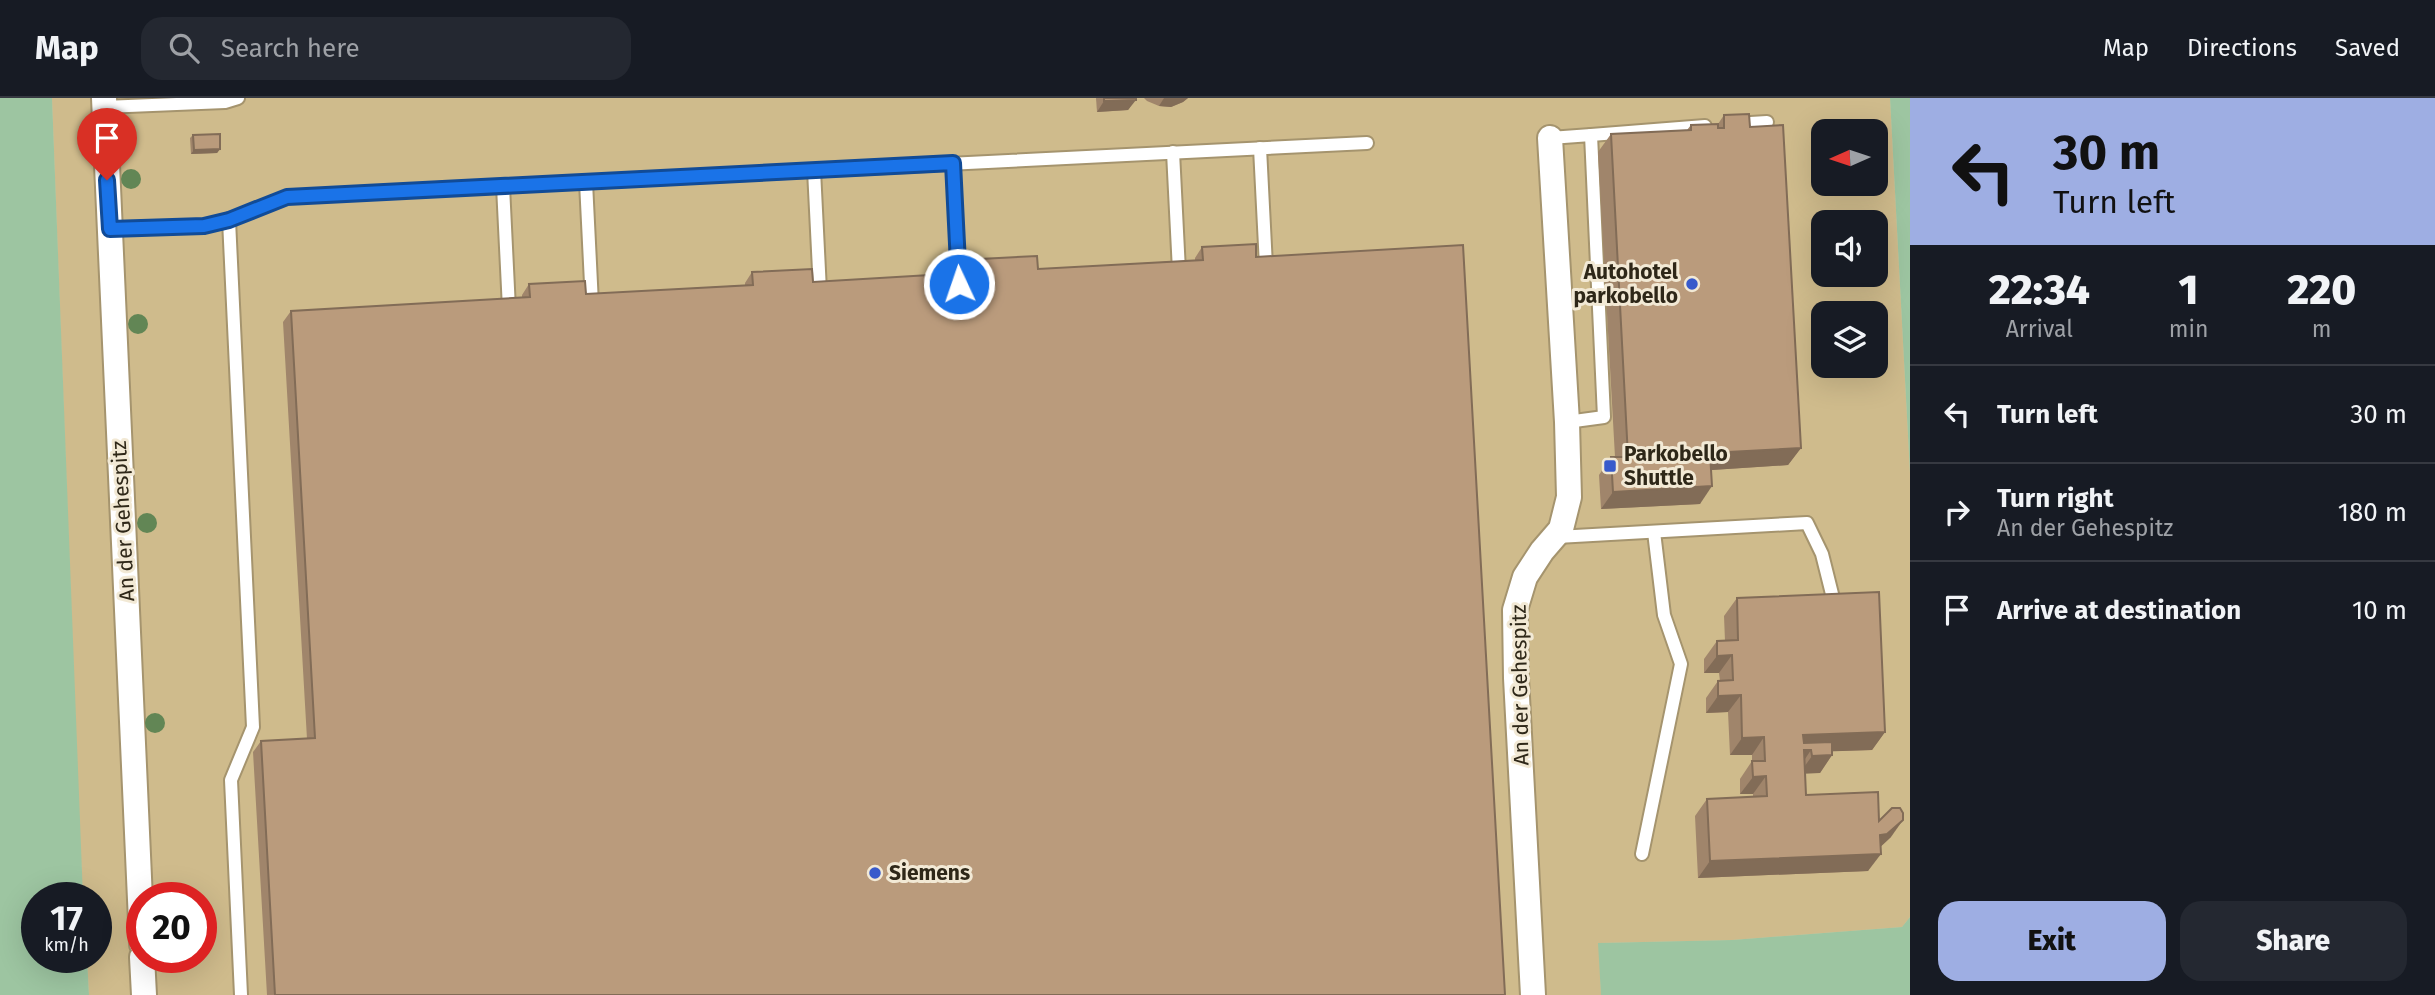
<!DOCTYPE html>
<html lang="en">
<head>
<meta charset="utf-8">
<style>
  body { margin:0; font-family:"Fira Sans",sans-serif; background:#242831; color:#f1f3f6; height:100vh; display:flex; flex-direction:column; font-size:26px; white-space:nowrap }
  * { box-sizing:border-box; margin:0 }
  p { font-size:23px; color:#9ea1a6 }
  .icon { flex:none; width:38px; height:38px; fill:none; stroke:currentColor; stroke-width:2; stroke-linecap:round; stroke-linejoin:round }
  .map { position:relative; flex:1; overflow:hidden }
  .side { display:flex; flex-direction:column; background:#171b24; width:525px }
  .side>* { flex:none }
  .top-card { background:#9eaee3; color:#111; overflow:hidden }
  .needle { width:46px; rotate:267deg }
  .buttons { position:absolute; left:1811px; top:21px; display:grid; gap:14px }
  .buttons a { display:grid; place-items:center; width:77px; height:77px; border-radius:14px; background:#171b24; box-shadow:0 7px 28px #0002; font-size:35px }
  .speed { position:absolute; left:21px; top:784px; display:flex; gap:14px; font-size:35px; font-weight:700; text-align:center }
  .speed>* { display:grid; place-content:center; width:91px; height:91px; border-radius:50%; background:#171b24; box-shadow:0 7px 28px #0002; line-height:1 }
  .speed small { font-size:18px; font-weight:400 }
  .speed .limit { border:10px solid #d22; background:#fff; color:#111 }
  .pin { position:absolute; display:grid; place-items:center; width:60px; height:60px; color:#fff; margin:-72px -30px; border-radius:50% 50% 50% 0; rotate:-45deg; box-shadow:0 0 7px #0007 }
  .pin .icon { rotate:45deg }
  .me { position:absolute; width:77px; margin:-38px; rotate:357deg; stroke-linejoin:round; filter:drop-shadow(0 0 5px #0008) }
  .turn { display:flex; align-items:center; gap:24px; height:147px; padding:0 28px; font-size:32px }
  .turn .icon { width:91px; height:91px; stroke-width:2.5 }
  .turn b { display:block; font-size:49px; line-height:60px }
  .eta { display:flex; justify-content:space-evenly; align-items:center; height:119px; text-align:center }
  .eta b { font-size:42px; font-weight:800; line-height:49px }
  .primary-button { display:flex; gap:14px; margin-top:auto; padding:14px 28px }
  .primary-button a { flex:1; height:80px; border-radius:21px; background:#9eaee3; color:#111; font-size:28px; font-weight:800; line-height:80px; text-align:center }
  .primary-button a+a { background:#242831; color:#f1f3f6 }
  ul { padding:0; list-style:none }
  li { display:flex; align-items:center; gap:21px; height:98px; padding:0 28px; border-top:2px solid #363941 }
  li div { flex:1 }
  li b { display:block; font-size:26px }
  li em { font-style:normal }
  header { display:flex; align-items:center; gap:42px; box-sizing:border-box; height:98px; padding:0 35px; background:#171b24; border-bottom:2px solid #363941 }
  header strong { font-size:33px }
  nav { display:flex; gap:38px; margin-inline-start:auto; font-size:24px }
  .search { width:490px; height:63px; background:#242831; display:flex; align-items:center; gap:18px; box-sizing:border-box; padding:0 24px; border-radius:21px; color:#9ea1a6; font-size:26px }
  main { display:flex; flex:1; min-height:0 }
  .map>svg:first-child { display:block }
  .built { fill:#cfbb8c; fill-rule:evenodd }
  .green { fill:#9dc5a1 }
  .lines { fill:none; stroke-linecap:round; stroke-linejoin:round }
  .service-casing { stroke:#a5946e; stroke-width:16 }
  .minor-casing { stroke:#a5946e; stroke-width:28 }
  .service { stroke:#fff; stroke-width:12 }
  .minor { stroke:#fff; stroke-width:24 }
  .tree { fill:#628655 }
  .wall { fill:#a0856b }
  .shaded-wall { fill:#826c57 }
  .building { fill:#ba9b7c; stroke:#826c57; stroke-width:2 }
  .route-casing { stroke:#114b97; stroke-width:18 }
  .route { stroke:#1a73e8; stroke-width:12 }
  .poi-dot { fill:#385acb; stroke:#f2e9d5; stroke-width:2.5 }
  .labels { text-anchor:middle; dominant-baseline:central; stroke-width:6; stroke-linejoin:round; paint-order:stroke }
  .poi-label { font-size:21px; font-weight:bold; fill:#2e2718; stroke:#f2e9d5; text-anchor:start }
  .street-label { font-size:21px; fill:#2e2718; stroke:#f2e9d5 }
</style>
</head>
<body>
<header>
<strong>Map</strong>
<div class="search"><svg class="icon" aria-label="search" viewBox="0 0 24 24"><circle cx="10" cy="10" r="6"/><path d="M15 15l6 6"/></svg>Search here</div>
<nav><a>Map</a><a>Directions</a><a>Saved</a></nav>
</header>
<main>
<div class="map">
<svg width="1910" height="897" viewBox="0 0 1910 897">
  <rect width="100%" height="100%" fill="#d9c8a0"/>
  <path class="built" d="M 52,0 L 1890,0 L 1910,375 L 1910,819 L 1902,829 L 1732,842 L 1599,845 L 1601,897 L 89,897 L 87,859 L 96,859 L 96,800 L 83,800 L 80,745 ZM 1824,33 L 1876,33 L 1876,86 L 1824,86 ZM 1824,124 L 1876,124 L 1876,177 L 1824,177 ZM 1824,215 L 1876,215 L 1876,268 L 1824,268 ZM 142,800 L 201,800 L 201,859 L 142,859 Z"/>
  <g class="green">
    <path d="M 0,0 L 52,0 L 83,800 L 37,800 L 37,859 L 87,859 L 89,897 L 0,897 Z"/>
    <path d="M 1890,0 L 1910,0 L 1910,375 Z"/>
    <path d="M 1910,819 L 1910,897 L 1601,897 L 1598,845 L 1732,842 L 1902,829 Z"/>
  </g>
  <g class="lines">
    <defs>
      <g id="service">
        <path d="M 104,9 L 225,4 L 238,0"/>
        <path d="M 1734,26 L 1767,24"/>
        <path d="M 1591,37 L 1705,28"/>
        <path d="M 1550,40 L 1591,37 L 1604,319 L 1567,324"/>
        <path d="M 1260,50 L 1266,168"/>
        <path d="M 1173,54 L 1179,173"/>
        <path d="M 953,65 L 959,185"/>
        <path d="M 814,72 L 820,193"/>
        <path d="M 586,84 L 592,206"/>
        <path d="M 503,88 L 509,211"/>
        <path d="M 229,122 L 253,629 L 231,682 L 241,897"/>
        <path d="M 110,131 L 204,128 L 229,122 L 287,99 L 1367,45"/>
        <path d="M 1557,439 L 1807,425 L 1822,456 L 1833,500"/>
        <path d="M 1642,756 L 1681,566 L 1664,517 L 1654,434"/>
      </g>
      <g id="minor">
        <path d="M 104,0 L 142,846"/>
        <path d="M 142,859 L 144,897"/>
        <path d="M 1533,897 L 1516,580 L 1515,512 L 1525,479 L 1542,453 L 1561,431 L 1569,399 L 1567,324 L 1550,40"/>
      </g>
    </defs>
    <use href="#service" class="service-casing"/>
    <use href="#minor" class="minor-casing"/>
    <use href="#service" class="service"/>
    <use href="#minor" class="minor"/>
  </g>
  <g class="tree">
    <circle cx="131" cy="81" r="10"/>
    <circle cx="138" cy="226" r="10"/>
    <circle cx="147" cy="425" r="10"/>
    <circle cx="155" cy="625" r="10"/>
  </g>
  <g class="wall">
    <path d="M 1096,0 L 1136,0 L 1128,12 L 1097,14 Z"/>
    <path d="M 1144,0 L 1188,0 L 1183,4 L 1171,9 L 1159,8 L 1147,3 Z"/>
    <path d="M 1724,17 L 1750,29 L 1801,350 L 1788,367 L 1711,372 L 1700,406 L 1601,411 L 1599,377 L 1611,359 L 1615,359 L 1598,54 L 1611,36 L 1687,32 L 1691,27 L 1718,26 Z"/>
    <path d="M 193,37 L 220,51 L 217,55 L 191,56 L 190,40 Z"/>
    <path d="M 1202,149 L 1256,159 L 1505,897 L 267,897 L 253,654 L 261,643 L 307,641 L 283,224 L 291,213 L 522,200 L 522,197 L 529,186 L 586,196 L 745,187 L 745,185 L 752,174 L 813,184 L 972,175 L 972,172 L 980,161 L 1038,171 L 1195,162 L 1195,160 Z"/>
    <path d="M 1737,500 L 1885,634 L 1872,652 L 1832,653 L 1832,657 L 1820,675 L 1805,675 L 1806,697 L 1879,723 L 1891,739 L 1880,749 L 1868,773 L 1698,780 L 1695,718 L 1707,701 L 1753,699 L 1753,696 L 1740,696 L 1740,681 L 1752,663 L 1752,657 L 1730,657 L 1728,614 L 1706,615 L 1706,600 L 1718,583 L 1720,583 L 1719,575 L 1704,575 L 1704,561 L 1717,543 L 1725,543 L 1724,518 Z"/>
  </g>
  <g class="shaded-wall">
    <path d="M 1164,0 L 1188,0 L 1183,4 L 1171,9 L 1159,8 Z"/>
    <path d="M 1136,2 L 1128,12 L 1097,14 L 1104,3 Z"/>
    <path d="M 220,51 L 217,55 L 191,56 L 194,52 Z"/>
    <path d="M 1801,350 L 1788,367 L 1697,373 L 1710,355 Z"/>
    <path d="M 1712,388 L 1700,406 L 1601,411 L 1613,394 Z"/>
    <path d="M 1732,557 L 1719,575 L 1704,575 L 1717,558 Z"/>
    <path d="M 1741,597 L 1728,614 L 1706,615 L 1718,598 Z"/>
    <path d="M 1885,634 L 1872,652 L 1812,654 L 1811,652 L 1799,670 L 1803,637 Z"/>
    <path d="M 1764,639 L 1752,657 L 1730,657 L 1742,640 Z"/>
    <path d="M 1832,657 L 1820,675 L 1799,676 L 1812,658 Z"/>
    <path d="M 1766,678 L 1753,696 L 1740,696 L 1753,679 Z"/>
    <path d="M 1903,722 L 1891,739 L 1875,754 L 1880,737 Z"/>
    <path d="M 1881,756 L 1868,773 L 1698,780 L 1710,763 Z"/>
  </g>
  <g class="building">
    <path d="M 1104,0 L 1136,0 L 1136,2 L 1104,3 Z"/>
    <path d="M 1749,16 L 1750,29 L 1783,27 L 1801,350 L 1710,355 L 1712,388 L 1613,394 L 1611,359 L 1628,359 L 1611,36 L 1691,32 L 1691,27 L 1718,26 L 1718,30 L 1724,30 L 1724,17 Z"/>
    <path d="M 220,36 L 220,51 L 194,52 L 193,37 Z"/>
    <path d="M 1256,146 L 1256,159 L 1463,147 L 1505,897 L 275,897 L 261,643 L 315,640 L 291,213 L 530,199 L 529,186 L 585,183 L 586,196 L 753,187 L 752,174 L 812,171 L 813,184 L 980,174 L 980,161 L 1037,158 L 1038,171 L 1203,162 L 1202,149 Z"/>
    <path d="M 1879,494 L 1885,634 L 1803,637 L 1804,645 L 1832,644 L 1832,657 L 1812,658 L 1811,652 L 1804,652 L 1806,697 L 1878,694 L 1879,723 L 1892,710 L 1900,710 L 1903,715 L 1903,722 L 1887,736 L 1880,737 L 1881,756 L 1710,763 L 1707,701 L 1767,698 L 1766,678 L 1753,679 L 1752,663 L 1765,663 L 1764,639 L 1742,640 L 1741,597 L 1718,598 L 1718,583 L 1733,582 L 1732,557 L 1717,558 L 1717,543 L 1738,542 L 1737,500 Z"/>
  </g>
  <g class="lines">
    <defs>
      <path id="route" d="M 107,82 L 110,131 L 204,128 L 229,122 L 287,99 L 953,65 L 959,186"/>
    </defs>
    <use href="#route" class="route-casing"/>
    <use href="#route" class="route"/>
  </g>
  <g class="poi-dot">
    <circle cx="1692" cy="186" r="7"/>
    <rect x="1603" y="361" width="14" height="14" rx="3.5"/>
    <circle cx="875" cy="775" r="7"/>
  </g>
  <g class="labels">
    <g class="poi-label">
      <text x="1678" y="174" text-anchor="end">Autohotel<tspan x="1678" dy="24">parkobello</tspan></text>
      <text x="1624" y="356">Parkobello<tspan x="1624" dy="24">Shuttle</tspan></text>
      <text x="889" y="775">Siemens</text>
    </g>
    <g class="street-label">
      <text transform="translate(123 423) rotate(-93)">An der Gehespitz</text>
      <text transform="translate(1520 587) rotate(-91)">An der Gehespitz</text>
    </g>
  </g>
</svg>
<div class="buttons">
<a><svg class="needle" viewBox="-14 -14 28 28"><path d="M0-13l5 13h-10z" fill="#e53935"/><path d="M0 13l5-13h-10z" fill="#9ea1a6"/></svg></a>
<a><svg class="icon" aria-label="sound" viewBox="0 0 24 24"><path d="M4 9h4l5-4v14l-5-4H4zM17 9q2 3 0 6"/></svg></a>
<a><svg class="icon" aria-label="layers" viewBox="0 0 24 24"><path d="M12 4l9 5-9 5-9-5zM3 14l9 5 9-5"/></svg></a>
</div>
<div class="speed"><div>17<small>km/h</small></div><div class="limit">20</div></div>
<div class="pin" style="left:107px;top:82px;background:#d93025"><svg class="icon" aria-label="arrive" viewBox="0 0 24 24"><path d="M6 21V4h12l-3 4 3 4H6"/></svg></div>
<svg class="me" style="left:959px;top:186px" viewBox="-20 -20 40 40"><circle r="17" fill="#1a73e8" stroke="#fff" stroke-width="3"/><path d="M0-11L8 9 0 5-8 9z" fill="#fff"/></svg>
</div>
<section class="side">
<div class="top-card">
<div class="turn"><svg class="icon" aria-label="left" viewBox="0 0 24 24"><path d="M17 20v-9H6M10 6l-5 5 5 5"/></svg><div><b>30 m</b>Turn left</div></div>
</div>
<div class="eta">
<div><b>22:34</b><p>Arrival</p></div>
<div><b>1</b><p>min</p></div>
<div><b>220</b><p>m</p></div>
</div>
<ul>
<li><svg class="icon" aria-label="left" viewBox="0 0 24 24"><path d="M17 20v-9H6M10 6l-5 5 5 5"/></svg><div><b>Turn left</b></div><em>30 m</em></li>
<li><svg class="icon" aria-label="right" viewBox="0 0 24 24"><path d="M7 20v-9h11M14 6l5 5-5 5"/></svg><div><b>Turn right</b><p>An der Gehespitz</p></div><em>180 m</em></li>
<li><svg class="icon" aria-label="arrive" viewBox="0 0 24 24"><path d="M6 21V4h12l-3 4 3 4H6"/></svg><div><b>Arrive at destination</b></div><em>10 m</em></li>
</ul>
<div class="primary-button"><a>Exit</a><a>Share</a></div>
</section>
</main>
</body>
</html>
